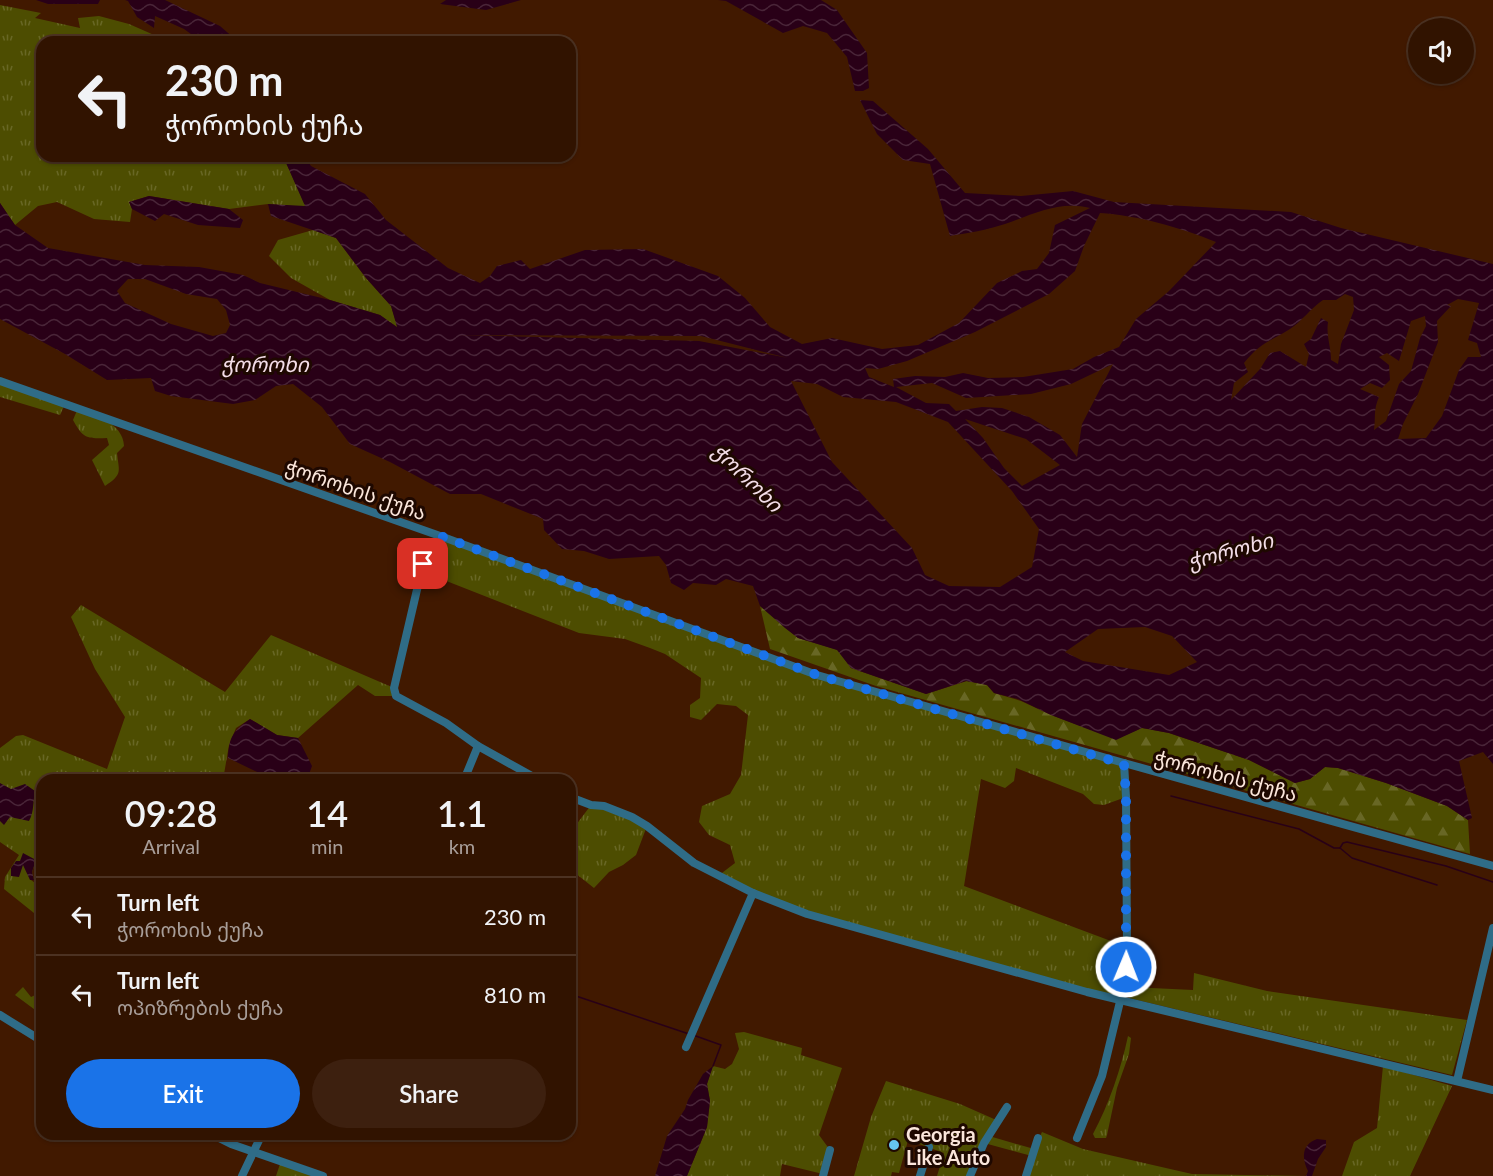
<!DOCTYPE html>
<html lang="en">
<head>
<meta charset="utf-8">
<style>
  body { margin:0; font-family:Lato,"Noto Sans Georgian",sans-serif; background:#3d200f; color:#f1f3f6; height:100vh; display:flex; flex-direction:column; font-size:22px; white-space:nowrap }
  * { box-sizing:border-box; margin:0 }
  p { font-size:20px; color:#a89e99 }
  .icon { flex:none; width:33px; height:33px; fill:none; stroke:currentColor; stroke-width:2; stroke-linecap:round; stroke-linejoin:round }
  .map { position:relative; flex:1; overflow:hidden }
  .side { position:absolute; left:36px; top:774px; width:540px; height:366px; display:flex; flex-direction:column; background:#311300; border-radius:18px; box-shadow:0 2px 4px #0004,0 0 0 2px #4c3222 }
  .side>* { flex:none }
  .top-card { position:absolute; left:36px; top:36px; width:540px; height:126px; border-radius:18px; box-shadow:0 2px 4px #0004,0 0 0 2px #4c3222; background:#311300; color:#f1f3f6; overflow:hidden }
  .fabs { position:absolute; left:1408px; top:18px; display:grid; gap:12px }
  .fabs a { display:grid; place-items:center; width:66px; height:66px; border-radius:50%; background:#311300; box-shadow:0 2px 4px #0004,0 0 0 2px #4c3222; font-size:30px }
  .pin { position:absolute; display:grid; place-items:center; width:51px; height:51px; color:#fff; margin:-26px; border-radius:12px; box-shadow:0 3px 9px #0006 }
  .me { position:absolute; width:66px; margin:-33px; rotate:1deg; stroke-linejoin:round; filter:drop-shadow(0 0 4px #0008) }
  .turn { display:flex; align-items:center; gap:21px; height:126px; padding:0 30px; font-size:27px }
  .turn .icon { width:78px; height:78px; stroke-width:2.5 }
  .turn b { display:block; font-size:42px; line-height:51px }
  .eta { display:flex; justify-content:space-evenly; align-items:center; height:102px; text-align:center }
  .eta b { font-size:36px; font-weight:600; line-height:42px }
  .cta { display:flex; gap:12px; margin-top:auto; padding:12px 30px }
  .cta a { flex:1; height:69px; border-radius:36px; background:#1a73e8; color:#fff; font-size:24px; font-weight:600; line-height:69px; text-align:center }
  .cta a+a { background:#3d200f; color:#f1f3f6 }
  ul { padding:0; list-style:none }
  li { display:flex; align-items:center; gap:18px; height:78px; padding:0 30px; border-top:2px solid #4c3222 }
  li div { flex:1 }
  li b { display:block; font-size:22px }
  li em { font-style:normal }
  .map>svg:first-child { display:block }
  .grass { fill:url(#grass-tufts) }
  .forest { fill:url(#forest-firs) }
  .water { fill:url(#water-waves); fill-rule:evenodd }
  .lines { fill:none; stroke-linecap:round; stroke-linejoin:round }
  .stream { stroke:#290017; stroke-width:1.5 }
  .minor { stroke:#2f6c87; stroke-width:8 }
  .route { stroke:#1a73e8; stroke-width:10; stroke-dasharray:0 18 }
  .poi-dot { fill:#66c4ef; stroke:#1e0800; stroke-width:2 }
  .labels { text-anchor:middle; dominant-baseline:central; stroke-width:6; stroke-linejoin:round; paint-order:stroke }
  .street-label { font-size:20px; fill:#fbe6db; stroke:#1e0800 }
  .poi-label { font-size:20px; font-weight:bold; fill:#fbe6db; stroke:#1e0800; text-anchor:start }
  .water-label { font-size:21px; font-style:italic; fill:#f3dde7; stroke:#1e0800 }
</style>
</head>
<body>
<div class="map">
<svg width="1493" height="1176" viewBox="0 0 1493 1176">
  <defs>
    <pattern id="grass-tufts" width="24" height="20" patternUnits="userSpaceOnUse" patternTransform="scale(1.5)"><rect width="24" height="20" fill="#4d4d01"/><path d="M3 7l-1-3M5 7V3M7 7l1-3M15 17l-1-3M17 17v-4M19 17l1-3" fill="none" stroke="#686725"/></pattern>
    <pattern id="forest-firs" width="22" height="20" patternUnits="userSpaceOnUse" patternTransform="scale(1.5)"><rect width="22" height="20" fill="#4d4d01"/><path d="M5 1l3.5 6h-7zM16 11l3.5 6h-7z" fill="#686725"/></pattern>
    <pattern id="water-waves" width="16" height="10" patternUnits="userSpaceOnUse" patternTransform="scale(1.5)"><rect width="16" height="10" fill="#290017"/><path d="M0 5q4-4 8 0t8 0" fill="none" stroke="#492538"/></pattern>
  </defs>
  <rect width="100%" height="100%" fill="#411900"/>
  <g class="grass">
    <path d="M 0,5 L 41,13 L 35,18 L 80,28 L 78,18 L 99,16 L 129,24 L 170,42 L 42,42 L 42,156 L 283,156 L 306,207 L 268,204 L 229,209 L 149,196 L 129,202 L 132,209 L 130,222 L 94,219 L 57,202 L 38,206 L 15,225 L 0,203 Z"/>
    <path d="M 313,230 L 336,238 L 366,278 L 391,306 L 398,328 L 380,315 L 330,300 L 291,278 L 269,256 L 278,240 Z"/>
    <path d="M 0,381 L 65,404 L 60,415 L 0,397 Z"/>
    <path d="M 78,408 C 96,416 123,423 124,446 L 117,453 C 119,472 123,474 105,486 L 92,460 L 109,445 L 107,438 C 86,439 83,438 73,420 Z"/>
    <path d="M 443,537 L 760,655 L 1124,763 L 1126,797 L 1104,805 L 1094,804 L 1083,794 L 1016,768 L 1014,781 L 1005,788 L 981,779 L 964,886 L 1127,947 L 1120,1000 L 807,914 L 718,876 L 735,863 L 730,845 L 709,835 L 699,822 L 702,806 L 730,794 L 741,775 L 748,715 L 736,706 L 717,704 L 701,720 L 690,717 L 690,705 L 700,698 L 701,678 L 665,654 L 650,648 L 625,639 L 579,633 L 421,571 L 428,548 Z"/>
    <path d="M 81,605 L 225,692 L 271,635 L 394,688 L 396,696 L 375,696 L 358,685 L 298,738 L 277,735 L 250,719 L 236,728 L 229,745 L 223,780 L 144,780 L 134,776 L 114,780 L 42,780 L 42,863 L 36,861 L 32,872 L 34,880 L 31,880 L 42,888 L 42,903 L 34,913 L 4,889 L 5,877 L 19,855 L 0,842 L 0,748 L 16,736 L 23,735 L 107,769 L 125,717 L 95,669 L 71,617 Z"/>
    <path d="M 591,805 L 647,826 L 636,855 L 623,865 L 609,872 L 594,888 L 570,869 L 570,849 L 578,839 L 570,833 Z"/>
    <path d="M 1194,973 L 1267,991 L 1467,1020 L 1452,1075 L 1129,998 L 1130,987 L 1193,990 Z"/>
    <path d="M 23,987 L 31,997 L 42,992 L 42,1015 L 15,995 Z"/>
    <path d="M 744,1032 L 802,1048 L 801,1055 L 842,1068 L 819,1135 L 830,1150 L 823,1174 L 782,1164 L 780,1176 L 687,1176 L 707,1127 L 710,1101 L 707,1084 L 713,1066 L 725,1069 L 732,1064 L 739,1049 L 735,1033 Z"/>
    <path d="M 1128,1036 L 1131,1038 L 1129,1054 L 1117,1088 L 1107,1135 L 1106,1138 L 1095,1138 L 1093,1134 C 1109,1104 1121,1069 1128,1036 Z"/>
    <path d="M 1383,1066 L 1452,1086 L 1410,1176 L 1342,1176 L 1354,1142 L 1377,1128 Z"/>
    <path d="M 886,1081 L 960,1104 L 994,1119 L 998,1121 L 989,1136 L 1034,1149 L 1042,1132 L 1083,1149 L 1192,1174 L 1306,1176 L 1026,1176 L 1032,1156 L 984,1143 L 970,1176 L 937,1176 L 944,1153 L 908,1140 L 899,1173 L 892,1172 L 891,1176 L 854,1176 L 871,1117 Z"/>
    <path d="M 281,1161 L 323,1176 L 276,1176 Z"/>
  </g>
  <path class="forest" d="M 760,606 L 798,638 L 838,650 L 851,668 L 926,694 L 967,681 L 987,685 L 994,693 L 1021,701 L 1051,715 L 1116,739 L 1142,728 L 1169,733 L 1249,760 L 1295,783 L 1310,779 L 1325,767 L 1338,768 L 1386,783 L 1447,806 L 1468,820 L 1470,854 L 876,686 L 770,649 Z"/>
  <g class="water">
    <path d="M 36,0 L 100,0 L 98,4 L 48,4 Z"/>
    <path d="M 125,0 L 165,0 L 220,26 L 235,39 L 235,42 L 202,42 L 184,29 L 155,16 L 154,28 L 137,17 L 128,1 Z"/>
    <path d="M 446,0 L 521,0 L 486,10 L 440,4 Z"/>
    <path d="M 718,0 L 821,0 L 837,10 L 867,53 L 869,88 L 863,91 L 855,91 L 847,57 L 827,33 L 803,26 L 783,33 L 726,1 Z"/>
    <path d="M 860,100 L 873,101 L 928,149 L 965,193 L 1021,196 L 1073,191 L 1114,202 L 1291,212 L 1341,228 L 1493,264 L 1493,764 L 1483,752 L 1459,761 L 1472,818 L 1468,820 L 1447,806 L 1386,783 L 1338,768 L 1325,767 L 1310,779 L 1295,783 L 1249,760 L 1169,733 L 1142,728 L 1116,740 L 1051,715 L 1018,699 L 994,693 L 987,685 L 966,681 L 926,694 L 851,668 L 837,650 L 798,638 L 785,628 L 760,606 L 753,586 L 726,579 L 716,585 L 693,583 L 684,590 L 671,583 L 666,565 L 659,556 L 609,559 L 584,551 L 562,549 L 544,530 L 543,519 L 481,494 L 450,494 L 390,462 L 350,444 L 322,407 L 293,384 L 276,386 L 255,400 L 233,404 L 171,396 L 155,391 L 151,378 L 107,380 L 65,354 L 0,319 L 0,203 L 15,225 L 48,248 L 145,265 L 199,267 L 243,275 L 260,283 L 330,300 L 380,315 L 397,327 L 391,306 L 366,278 L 336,238 L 271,216 L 268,204 L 305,206 L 283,156 L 304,156 L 311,166 L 365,194 L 386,220 L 448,268 L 480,283 L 490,276 L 497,266 L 521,260 L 530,269 L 585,250 L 643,249 L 718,276 L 745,298 L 770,327 L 802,344 L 832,338 L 882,349 L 918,345 L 959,323 L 997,283 L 1022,271 L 1037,269 L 1049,253 L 1055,225 L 1090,208 C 1060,200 1033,214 1005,224 C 987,230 968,233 950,236 L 930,164 L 903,160 L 877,134 ZM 1100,213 C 1136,215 1182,228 1216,242 L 1169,291 L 1136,319 L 1119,347 L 1094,357 L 1073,369 L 1023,377 L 988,378 L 963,373 L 945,377 L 915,376 L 893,379 L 894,387 L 869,377 L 865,368 L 878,369 L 907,361 L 975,332 L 1049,294 L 1075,271 L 1084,246 ZM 128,279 L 145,279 L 186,294 L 217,299 L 226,310 L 230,325 L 226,333 L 213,336 L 171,324 L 125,303 L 117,291 ZM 1345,294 L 1353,297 L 1354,310 L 1341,344 L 1338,364 L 1331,360 C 1331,346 1326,336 1328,322 L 1321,318 L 1311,339 L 1304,344 L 1309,354 L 1306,367 L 1280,351 L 1270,353 L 1260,369 L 1231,400 L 1234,383 L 1248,372 L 1244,363 C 1261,342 1269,342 1290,329 C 1301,322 1311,308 1323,300 L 1336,300 ZM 1458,299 L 1479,303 L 1468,340 L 1477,343 L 1481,357 L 1468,357 L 1459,370 L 1442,416 L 1426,438 L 1398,439 L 1403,424 L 1418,394 L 1438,342 L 1437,321 L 1451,306 L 1447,305 ZM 1425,316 L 1426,326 L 1420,338 L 1411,371 L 1399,384 L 1386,421 L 1374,430 C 1376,416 1373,411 1379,397 L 1360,389 L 1370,383 L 1382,388 L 1390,380 L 1389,365 L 1379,357 L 1387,353 L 1399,361 L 1411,321 ZM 457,335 L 701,336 L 788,358 L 699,341 ZM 1113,364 L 1082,424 L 1077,457 L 1060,435 L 1029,417 L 1002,408 L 982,407 L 956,411 L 949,404 L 926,403 L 896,387 L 932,383 L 966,398 L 1031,394 L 1071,384 ZM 791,381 L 817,384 L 843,397 L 896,402 L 948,422 L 1012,491 L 1039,529 L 1032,567 L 1000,587 L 949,586 L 925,575 L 912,548 L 832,462 ZM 965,419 L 1026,439 L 1060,465 L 1022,486 L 1004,468 L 983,438 ZM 1145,627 L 1172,636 L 1197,662 L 1169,675 L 1083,661 L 1065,652 L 1098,629 Z"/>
    <path d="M 149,196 L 229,209 L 243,220 L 240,228 L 198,225 L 164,214 L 155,221 L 132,209 L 129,202 Z"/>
    <path d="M 250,719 L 277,735 L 298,738 L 312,766 L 307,780 L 274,780 L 228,758 C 229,737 233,731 250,719 Z"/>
    <path d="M 0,783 L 11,789 L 25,784 L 35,791 C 33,801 34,813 29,821 L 10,817 L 4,825 L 0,821 Z"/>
    <path d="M 23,853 L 36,860 L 32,872 L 34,880 L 30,880 L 23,865 L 19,877 L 11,876 L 11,868 L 16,861 L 20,861 Z"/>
    <path d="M 713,1066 L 707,1084 L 710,1101 L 707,1127 L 687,1176 L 655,1176 L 667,1136 L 685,1109 L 688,1100 L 703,1074 Z"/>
    <path d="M 1317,1139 L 1326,1140 L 1326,1147 L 1318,1159 L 1312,1176 L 1306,1176 L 1308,1171 C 1302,1158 1301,1145 1317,1139 Z"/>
  </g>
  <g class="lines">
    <g class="stream">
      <path d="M 1171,796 L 1299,829 L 1334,848 L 1340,848"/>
      <path d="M 1437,885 L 1352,858 L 1340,848 L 1343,843 L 1347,842 L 1446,866 L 1493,882"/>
      <path d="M 570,994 L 689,1034"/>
      <path d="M 693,1035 L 721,1045 L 713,1066"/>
    </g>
    <g class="minor">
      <path d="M 0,381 L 443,537 L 817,675 L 1124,763 L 1493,866"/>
      <path d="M 443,537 L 438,544 L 428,548 L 423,564 L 394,688 L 396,696 L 446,723 L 478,746 L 464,780"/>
      <path d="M 478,746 L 539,780"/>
      <path d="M 570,797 L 591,805 L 604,806 L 632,817 L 647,826 L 694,863 L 753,893 L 807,914 L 1087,992 L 1493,1090"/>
      <path d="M 0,1015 L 42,1041"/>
      <path d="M 686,1047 L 753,893"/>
      <path d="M 1457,1081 L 1493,928"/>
      <path d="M 211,1134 L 231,1144 L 323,1176"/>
      <path d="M 1077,1138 L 1102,1076 L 1124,985 L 1127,947 L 1126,797 L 1124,763"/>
      <path d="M 242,1176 L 262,1134"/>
      <path d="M 823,1176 L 830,1150"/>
      <path d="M 920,1176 L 929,1147"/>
      <path d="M 970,1176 L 984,1143 L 1007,1107"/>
      <path d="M 1026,1176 L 1038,1138"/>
    </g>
  </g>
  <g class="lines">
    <path class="route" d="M 423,564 L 428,548 L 438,544 L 443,537 L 817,675 L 1124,764 L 1126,797 L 1126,967"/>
  </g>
  <circle class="poi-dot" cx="894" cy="1145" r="6"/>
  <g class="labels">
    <g class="street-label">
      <text transform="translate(356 489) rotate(19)">ჭოროხის ქუჩა</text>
      <text transform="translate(1226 775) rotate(15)">ჭოროხის ქუჩა</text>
    </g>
    <g class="poi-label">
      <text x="906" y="1134">Georgia<tspan x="906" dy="23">Like Auto</tspan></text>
    </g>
    <g class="water-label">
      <text x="265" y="363">ჭოროხი</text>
      <text transform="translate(748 477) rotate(44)">ჭოროხი</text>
      <text transform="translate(1230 550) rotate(-15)">ჭოროხი</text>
    </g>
  </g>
</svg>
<div class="fabs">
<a><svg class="icon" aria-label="sound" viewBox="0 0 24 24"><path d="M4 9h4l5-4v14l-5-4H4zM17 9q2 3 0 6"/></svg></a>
</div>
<div class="pin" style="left:423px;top:564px;background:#d93025"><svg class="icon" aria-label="arrive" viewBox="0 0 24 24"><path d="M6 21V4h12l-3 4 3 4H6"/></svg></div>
<svg class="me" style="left:1126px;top:967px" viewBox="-20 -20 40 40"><circle r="17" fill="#1a73e8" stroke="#fff" stroke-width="3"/><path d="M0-11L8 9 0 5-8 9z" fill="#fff"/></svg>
<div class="top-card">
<div class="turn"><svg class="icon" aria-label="left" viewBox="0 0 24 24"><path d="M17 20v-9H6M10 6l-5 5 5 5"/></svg><div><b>230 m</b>ჭოროხის ქუჩა</div></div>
</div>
<section class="side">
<div class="eta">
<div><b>09:28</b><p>Arrival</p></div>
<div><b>14</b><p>min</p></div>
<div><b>1.1</b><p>km</p></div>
</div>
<ul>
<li><svg class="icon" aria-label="left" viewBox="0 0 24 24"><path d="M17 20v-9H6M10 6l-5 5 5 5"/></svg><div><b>Turn left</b><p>ჭოროხის ქუჩა</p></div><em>230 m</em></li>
<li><svg class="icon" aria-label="left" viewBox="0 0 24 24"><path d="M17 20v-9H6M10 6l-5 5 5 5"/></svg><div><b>Turn left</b><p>ოპიზრების ქუჩა</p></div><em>810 m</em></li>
</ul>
<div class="cta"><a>Exit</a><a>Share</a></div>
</section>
</div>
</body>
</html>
